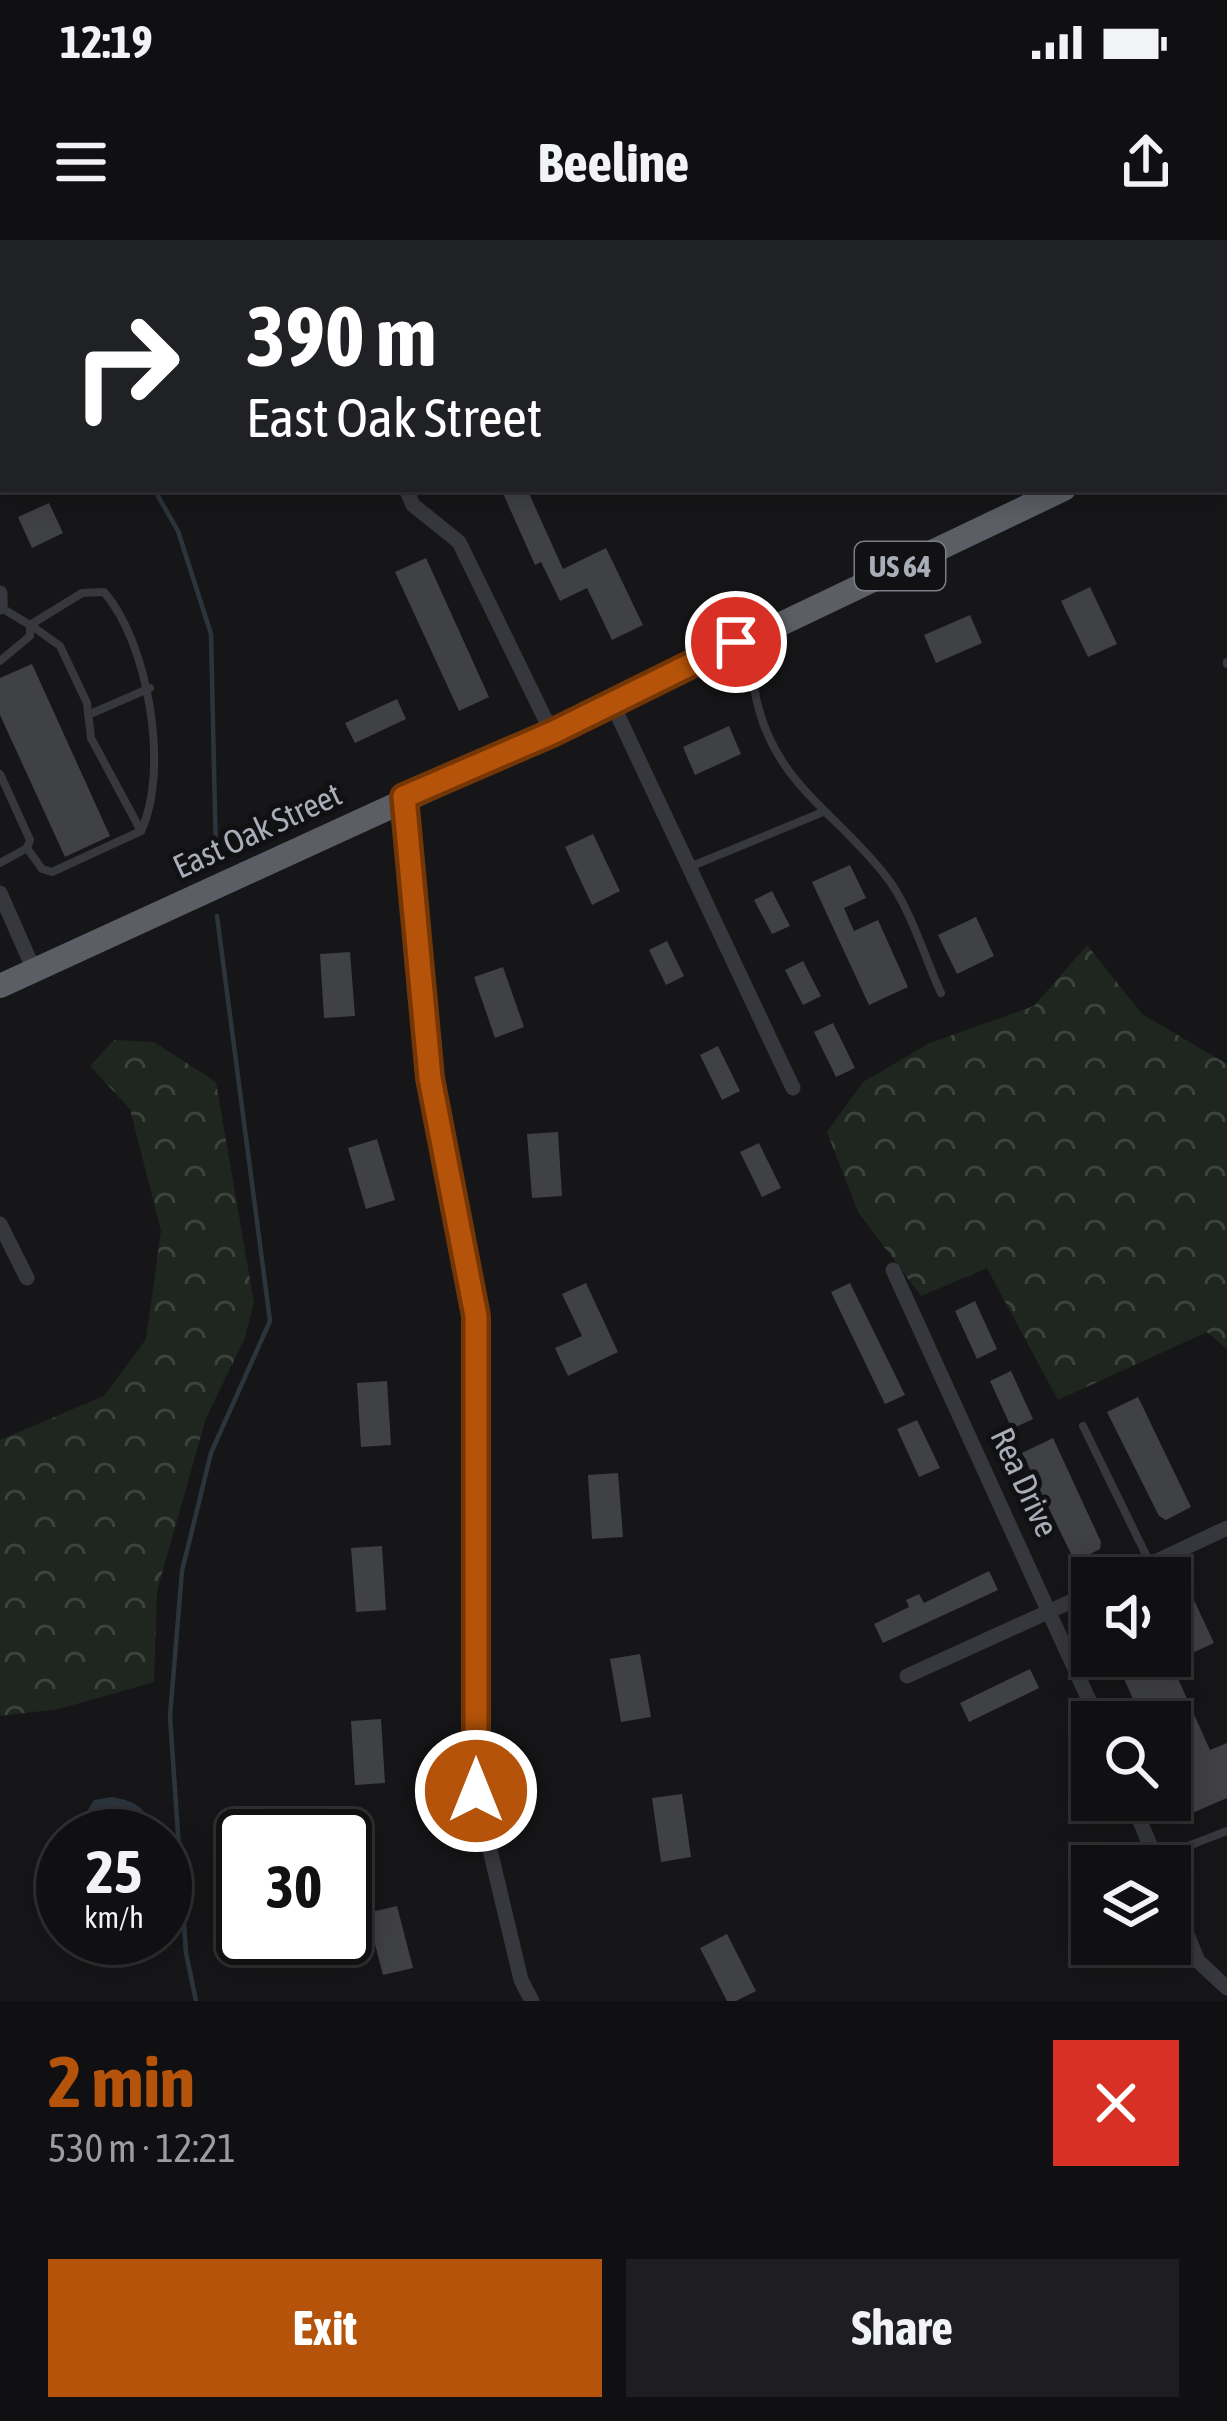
<!DOCTYPE html>
<html lang="en">
<head>
<meta charset="utf-8">
<style>
  body { margin:0; font-family:"Asap Condensed",sans-serif; background:#1e1e20; color:#f1f3f6; height:100vh; display:flex; flex-direction:column; font-size:45px; white-space:nowrap }
  * { box-sizing:border-box; margin:0 }
  p { font-size:39px; color:#9c9d9f }
  .icon { flex:none; width:66px; height:66px; fill:none; stroke:currentColor; stroke-width:2; stroke-linecap:round; stroke-linejoin:round }
  .map { position:relative; height:1761px; overflow:hidden }
  .side { display:flex; flex-direction:column; background:#101012; flex:1 }
  .side>* { flex:none }
  .banner { position:absolute; left:0px; top:0px; width:1227px; height:252px; box-shadow:0 6px 30px #0003,0 0 0 3px #303032; background:#202124; color:#fff; overflow:hidden }
  .tools { position:absolute; left:1071px; top:1317px; display:grid; gap:24px }
  .tools a { display:grid; place-items:center; width:120px; height:120px; border-radius:0px; background:#101012; box-shadow:0 6px 30px #0003,0 0 0 3px #303032; font-size:60px }
  .speed { position:absolute; left:36px; top:1569px; display:flex; gap:24px; font-size:60px; font-weight:700; text-align:center }
  .speed>* { display:grid; place-content:center; width:156px; height:156px; border-radius:50%; background:#101012; box-shadow:0 6px 30px #0003,0 0 0 3px #303032; line-height:1 }
  .speed small { font-size:30px; font-weight:400 }
  .speed .limit { border:6px solid #111; border-radius:18px; background:#fff; color:#111 }
  .pin { position:absolute; display:grid; place-items:center; width:102px; height:102px; color:#fff; margin:-51px; border:6px solid #fff; border-radius:50%; box-shadow:0 3px 12px #0007 }
  .me { position:absolute; width:132px; margin:-66px; rotate:0deg; stroke-linejoin:round; filter:drop-shadow(0 0 9px #0008) }
  .turn { display:flex; align-items:center; gap:42px; height:252px; padding:0 48px; font-size:54px }
  .turn .icon { width:156px; height:156px; stroke-width:2.5 }
  .turn b { display:block; font-size:84px; line-height:102px }
  .round { display:grid; place-items:center; flex:none; width:126px; height:126px; border-radius:0px; background:#1e1e20 }
  .summary { display:flex; align-items:center; justify-content:space-between; height:204px; padding:0 48px }
  h1 { font-size:72px; font-weight:700; line-height:90px; color:#b45309 }
  .primary-button { display:flex; gap:24px; margin-top:auto; padding:24px 48px }
  .primary-button a { flex:1; height:138px; border-radius:0px; background:#b45309; color:#fff; font-size:48px; font-weight:700; line-height:138px; text-align:center }
  .primary-button a+a { background:#1e1e20; color:#f1f3f6 }
  .status { display:flex; justify-content:space-between; align-items:center; height:84px; padding:0 60px; background:#101012; direction:ltr }
  .status svg { height:33px; fill:currentColor }
  header { display:flex; justify-content:space-between; align-items:center; height:156px; padding:0 48px; background:#101012; font-size:54px; font-weight:700 }
  .map>svg:first-child { display:block }
  .forest { fill:url(#forest-crowns) }
  .water { fill:url(#water-waves) }
  .lines { fill:none; stroke-linecap:round; stroke-linejoin:round }
  .stream { stroke:#2c353c; stroke-width:4.5 }
  .building { fill:#404145 }
  .service { stroke:#37383d; stroke-width:8 }
  .minor { stroke:#37383d; stroke-width:15 }
  .trunk { stroke:#5b5e65; stroke-width:24 }
  .route-casing { stroke:#753606; stroke-width:30 }
  .route { stroke:#b45309; stroke-width:21 }
  .labels { text-anchor:middle; dominant-baseline:central; stroke-width:10; stroke-linejoin:round; paint-order:stroke }
  .shield { fill:#111113; stroke:#7b7e86; stroke-width:3 }
  .shield-label { font-size:30px; font-weight:bold; fill:#a8adb8 }
  .street-label { font-size:33px; fill:#a8adb8; stroke:#111113 }
</style>
</head>
<body>
<div class="status"><b>12:19</b><svg viewBox="0 0 49 12"><path d="M0 12V9h3v3zM5 12V6h3v6zM10 12V3h3v9zM15 12V0h3v12zM26 1h20v11H26zM47 4h2v5h-2z"/></svg></div>
<header><svg class="icon" aria-label="menu" viewBox="0 0 24 24"><path d="M4 6h16M4 12h16M4 18h16"/></svg>Beeline<svg class="icon" aria-label="share" viewBox="0 0 24 24"><path d="M12 15V3M7 8l5-5 5 5M5 13v7h14v-7"/></svg></header>
<div class="map">
<svg width="1227" height="1761" viewBox="0 0 1227 1761">
  <defs>
    <pattern id="forest-crowns" width="20" height="18" patternUnits="userSpaceOnUse" patternTransform="scale(3)"><rect width="20" height="18" fill="#1e261f"/><path d="M2 6a3 3 0 1 1 6 0M12 15a3 3 0 1 1 6 0" fill="none" stroke="#3c433d"/></pattern>
    <pattern id="water-waves" width="16" height="10" patternUnits="userSpaceOnUse" patternTransform="scale(3)"><rect width="16" height="10" fill="#2c353c"/><path d="M0 5q4-4 8 0t8 0" fill="none" stroke="#485056"/></pattern>
  </defs>
  <rect width="100%" height="100%" fill="#161618"/>
  <g class="forest">
    <path d="M 1087,705 L 1142,774 L 1227,824 L 1227,1109 L 1207,1092 L 1058,1160 L 987,1028 L 921,1056 L 858,972 L 827,892 L 863,842 L 930,803 L 1034,766 Z"/>
    <path d="M 114,800 L 154,802 L 216,842 L 254,1063 L 244,1100 L 206,1178 L 157,1351 L 154,1442 L 59,1469 L 0,1476 L 0,1200 L 104,1156 L 146,1099 L 161,991 L 130,869 L 90,826 Z"/>
  </g>
  <path class="water" d="M 112,1557 C 138,1562 148,1568 151,1596 L 72,1596 L 94,1560 Z"/>
  <g class="lines">
    <g class="stream">
      <path d="M 22,0 L 24,3"/>
      <path d="M 154,249 L 178,291 L 211,394 L 216,616"/>
      <path d="M 196,1761 L 186,1713 L 170,1476 L 182,1331 L 211,1213 L 270,1081 L 217,676"/>
    </g>
  </g>
  <g class="building">
    <path d="M 501,249 L 527,249 L 563,329 L 606,308 L 643,385 L 612,400 L 587,348 L 560,361 L 541,322 L 535,325 Z"/>
    <path d="M 49,263 L 63,293 L 32,308 L 18,277 Z"/>
    <path d="M 426,318 L 489,457 L 459,471 L 395,332 Z"/>
    <path d="M 1090,347 L 1117,404 L 1088,417 L 1061,361 Z"/>
    <path d="M 970,375 L 982,403 L 936,423 L 924,395 Z"/>
    <path d="M 32,424 L 110,596 L 65,617 L 0,475 L 0,438 Z"/>
    <path d="M 397,459 L 406,479 L 355,503 L 345,483 Z"/>
    <path d="M 729,486 L 741,514 L 695,535 L 683,507 Z"/>
    <path d="M 593,594 L 620,651 L 592,665 L 565,607 Z"/>
    <path d="M 850,625 L 866,658 L 844,668 L 854,691 L 878,680 L 908,747 L 869,765 L 812,642 Z"/>
    <path d="M 772,651 L 790,686 L 772,694 L 754,660 Z"/>
    <path d="M 976,677 L 994,716 L 957,734 L 938,695 Z"/>
    <path d="M 667,701 L 684,736 L 666,745 L 649,710 Z"/>
    <path d="M 350,712 L 355,776 L 324,778 L 320,714 Z"/>
    <path d="M 803,721 L 821,756 L 803,765 L 785,730 Z"/>
    <path d="M 503,727 L 524,787 L 495,798 L 474,737 Z"/>
    <path d="M 833,783 L 855,828 L 836,837 L 814,792 Z"/>
    <path d="M 718,806 L 740,851 L 722,860 L 700,815 Z"/>
    <path d="M 558,892 L 562,956 L 532,958 L 527,894 Z"/>
    <path d="M 377,899 L 395,960 L 366,969 L 348,908 Z"/>
    <path d="M 759,903 L 781,948 L 762,957 L 740,912 Z"/>
    <path d="M 586,1043 L 618,1112 L 568,1136 L 555,1108 L 582,1096 L 562,1054 Z"/>
    <path d="M 850,1043 L 905,1155 L 885,1164 L 831,1052 Z"/>
    <path d="M 975,1061 L 997,1109 L 977,1119 L 955,1071 Z"/>
    <path d="M 1011,1131 L 1033,1179 L 1012,1189 L 990,1141 Z"/>
    <path d="M 387,1141 L 391,1205 L 361,1207 L 357,1143 Z"/>
    <path d="M 1138,1157 L 1191,1267 L 1166,1280 L 1159,1276 L 1107,1172 Z"/>
    <path d="M 917,1180 L 940,1228 L 919,1237 L 897,1189 Z"/>
    <path d="M 1053,1198 L 1101,1302 L 1100,1309 L 1075,1322 L 1022,1213 Z"/>
    <path d="M 618,1233 L 623,1297 L 592,1299 L 588,1235 Z"/>
    <path d="M 382,1306 L 386,1370 L 356,1372 L 351,1308 Z"/>
    <path d="M 989,1331 L 998,1350 L 883,1403 L 874,1384 L 909,1367 L 906,1360 L 919,1354 L 924,1363 Z"/>
    <path d="M 1193,1358 L 1214,1403 L 1188,1415 L 1192,1424 L 1175,1432 L 1210,1510 L 1227,1503 L 1227,1558 L 1176,1580 L 1170,1566 L 1170,1471 L 1143,1482 L 1114,1416 L 1170,1416 L 1170,1400 L 1178,1396 L 1170,1368 Z"/>
    <path d="M 640,1414 L 651,1477 L 621,1482 L 610,1419 Z"/>
    <path d="M 1030,1429 L 1039,1448 L 969,1482 L 960,1463 Z"/>
    <path d="M 381,1479 L 385,1543 L 355,1545 L 351,1481 Z"/>
    <path d="M 682,1554 L 691,1617 L 661,1622 L 652,1558 Z"/>
    <path d="M 397,1666 L 413,1728 L 383,1735 L 367,1673 Z"/>
    <path d="M 727,1694 L 756,1751 L 736,1761 L 727,1761 L 700,1708 Z"/>
  </g>
  <g class="lines">
    <g class="service">
      <path d="M 1224,229 L 1227,235"/>
      <path d="M 32,386 L 60,406 L 87,463 L 91,498 L 141,591"/>
      <path d="M 0,421 L 30,396 L 30,385 L 0,367"/>
      <path d="M 1227,422 L 1227,424"/>
      <path d="M 754,447 C 769,540 831,567 885,635 C 910,666 924,716 941,753"/>
      <path d="M 88,475 L 150,448"/>
      <path d="M 0,534 L 30,600 L 27,608 L 0,623"/>
      <path d="M 27,608 L 42,629 L 52,632 L 141,591 C 170,530 148,402 104,352 L 82,353 L 30,385"/>
      <path d="M 692,626 L 823,572"/>
      <path d="M 1083,1186 L 1150,1323"/>
      <path d="M 1157,1618 L 1227,1591"/>
    </g>
    <g class="minor">
      <path d="M 290,0 L 292,3"/>
      <path d="M 512,0 L 513,3"/>
      <path d="M 734,0 L 735,3"/>
      <path d="M 406,249 L 413,265 L 459,302 L 552,493"/>
      <path d="M 0,353 L 0,367"/>
      <path d="M 611,461 L 793,848"/>
      <path d="M 404,557 L 430,838 L 476,1076 L 476,1551 L 521,1740 L 532,1761"/>
      <path d="M 0,653 L 34,730"/>
      <path d="M 0,984 L 27,1038"/>
      <path d="M 893,1030 L 1099,1482"/>
      <path d="M 1121,1338 L 1227,1288"/>
      <path d="M 907,1436 L 1092,1352"/>
      <path d="M 1131,1560 L 1159,1626"/>
      <path d="M 1170,1653 L 1198,1721 L 1227,1748"/>
    </g>
    <g class="trunk">
      <path d="M 1224,174 L 1227,173"/>
      <path d="M 0,746 L 552,493 L 1064,249"/>
    </g>
  </g>
  <g class="lines">
    <defs>
      <path id="route" d="M 476,1551 L 476,1076 L 430,838 L 404,557 L 552,493 L 736,402"/>
    </defs>
    <use href="#route" class="route-casing"/>
    <use href="#route" class="route"/>
  </g>
  <g class="labels">
    <rect class="shield" x="855" y="302" width="90" height="48" rx="9"/>
    <g class="shield-label">
      <text x="900" y="326">US 64</text>
    </g>
    <g class="street-label">
      <text transform="translate(257 590) rotate(-25)">East Oak Street</text>
      <text transform="translate(1025 1242) rotate(65)">Rea Drive</text>
    </g>
  </g>
</svg>
<div class="tools">
<a><svg class="icon" aria-label="sound" viewBox="0 0 24 24"><path d="M4 9h4l5-4v14l-5-4H4zM17 9q2 3 0 6"/></svg></a>
<a><svg class="icon" aria-label="search" viewBox="0 0 24 24"><circle cx="10" cy="10" r="6"/><path d="M15 15l6 6"/></svg></a>
<a><svg class="icon" aria-label="layers" viewBox="0 0 24 24"><path d="M12 4l9 5-9 5-9-5zM3 14l9 5 9-5"/></svg></a>
</div>
<div class="speed"><div>25<small>km/h</small></div><div class="limit">30</div></div>
<div class="pin" style="left:736px;top:402px;background:#d93025"><svg class="icon" aria-label="arrive" viewBox="0 0 24 24"><path d="M6 21V4h12l-3 4 3 4H6"/></svg></div>
<svg class="me" style="left:476px;top:1551px" viewBox="-20 -20 40 40"><circle r="17" fill="#b45309" stroke="#fff" stroke-width="3"/><path d="M0-11L8 9 0 5-8 9z" fill="#fff"/></svg>
<div class="banner">
<div class="turn"><svg class="icon" aria-label="right" viewBox="0 0 24 24"><path d="M7 20v-9h11M14 6l5 5-5 5"/></svg><div><b>390 m</b>East Oak Street</div></div>
</div>
</div>
<section class="side">
<div class="summary"><div><h1>2 min</h1><p>530 m · 12:21</p></div><a class="round" style="background:#d93025;color:#fff"><svg class="icon" aria-label="close" viewBox="0 0 24 24"><path d="M6 6l12 12M18 6L6 18"/></svg></a></div>
<div class="primary-button"><a>Exit</a><a>Share</a></div>
</section>
</body>
</html>
